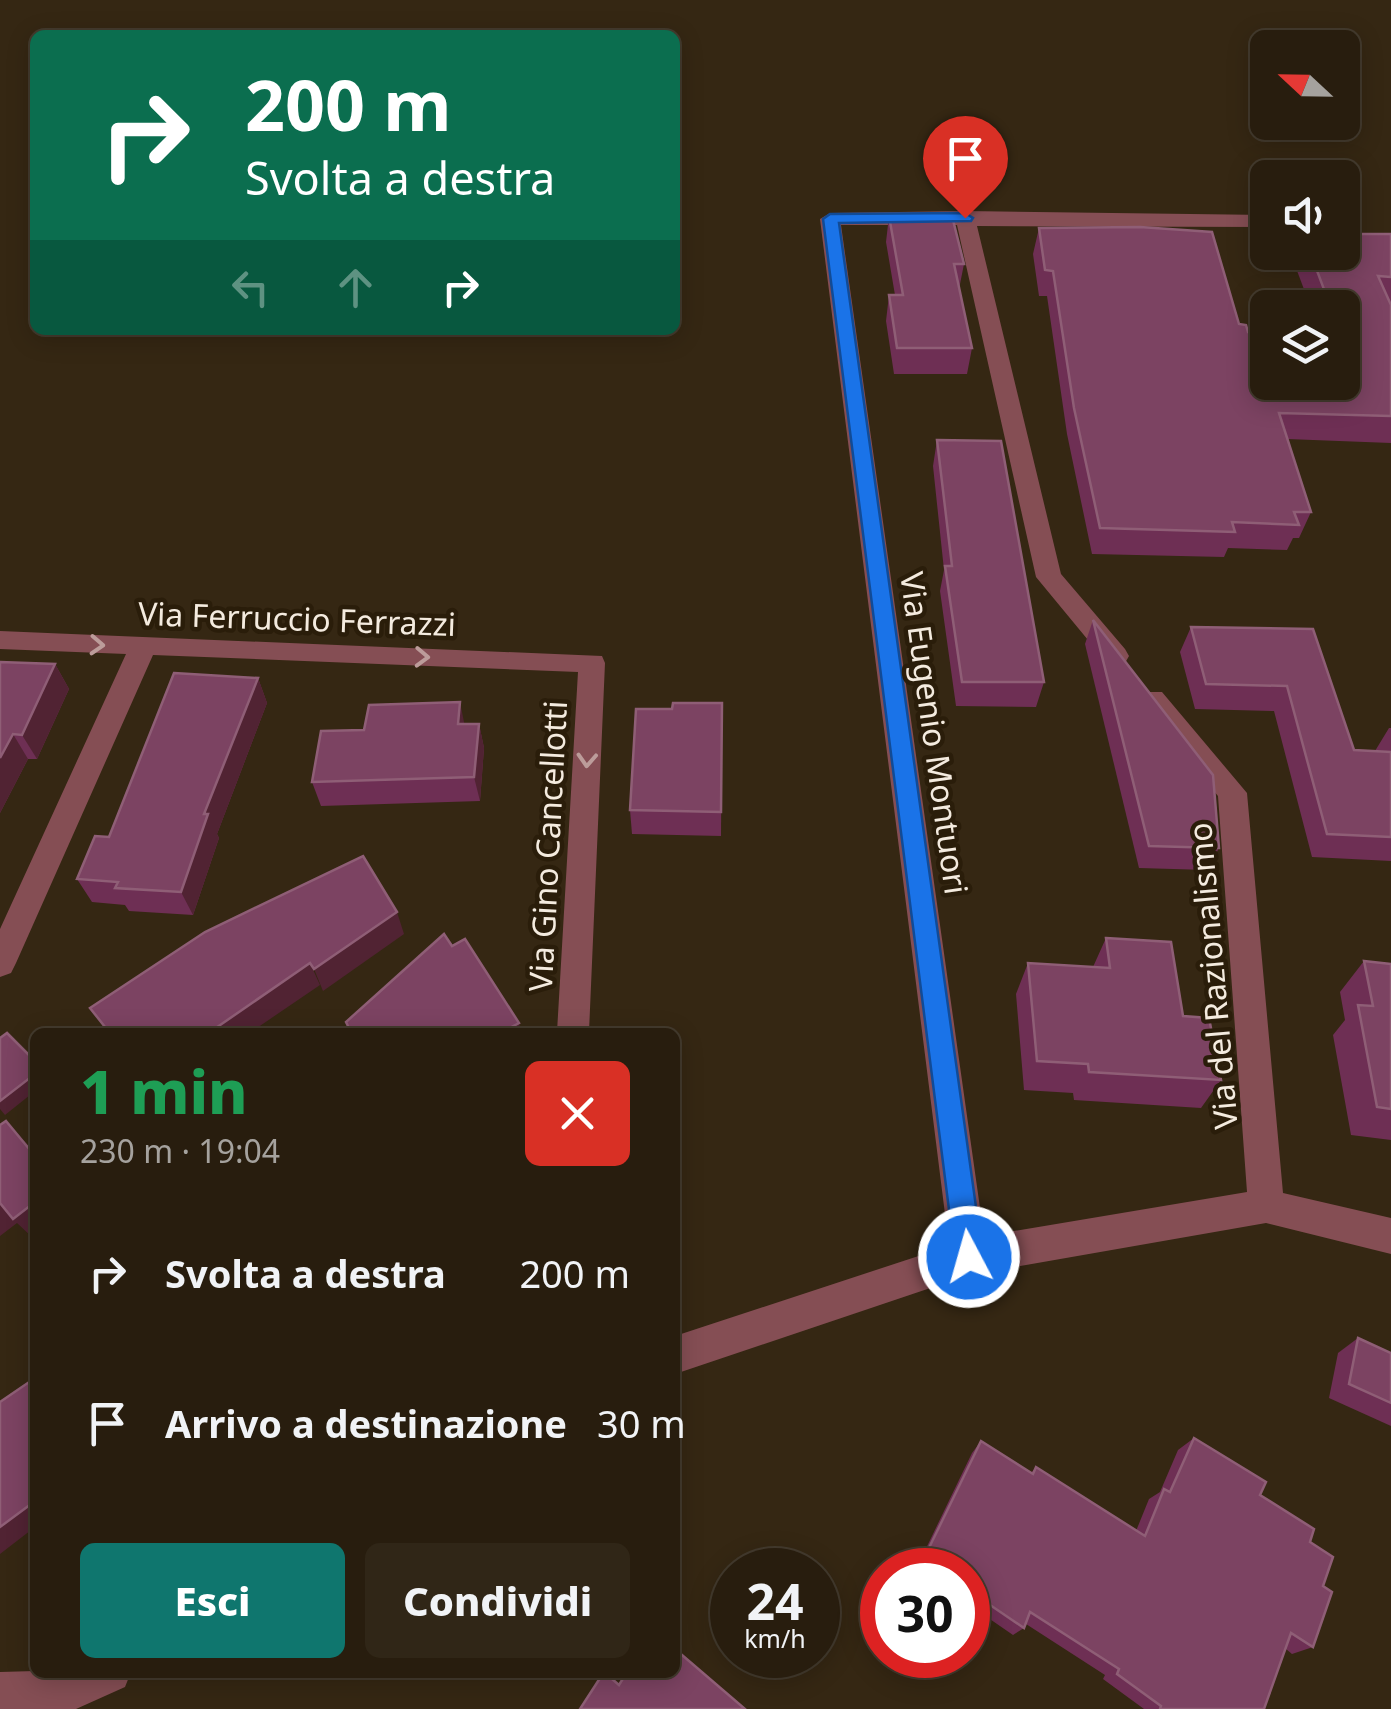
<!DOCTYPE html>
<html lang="it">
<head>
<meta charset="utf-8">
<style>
  body { margin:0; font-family:"Noto Sans",sans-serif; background:#302617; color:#f1f3f6; height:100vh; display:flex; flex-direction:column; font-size:38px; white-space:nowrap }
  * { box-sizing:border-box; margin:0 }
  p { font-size:32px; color:#a5a29e }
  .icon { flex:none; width:55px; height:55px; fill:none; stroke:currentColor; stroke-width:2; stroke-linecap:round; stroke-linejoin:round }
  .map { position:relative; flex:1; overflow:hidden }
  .panel { position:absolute; left:30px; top:1028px; width:650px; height:650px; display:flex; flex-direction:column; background:#281d0e; border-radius:15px; box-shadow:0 5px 25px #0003,0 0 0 2px #443b2e }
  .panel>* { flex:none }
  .top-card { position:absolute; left:30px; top:30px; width:650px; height:305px; border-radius:15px; box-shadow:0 5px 25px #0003,0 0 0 2px #443b2e; background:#0b6e4f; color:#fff; overflow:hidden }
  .needle { width:65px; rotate:292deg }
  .fabs { position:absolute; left:1250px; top:30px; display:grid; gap:20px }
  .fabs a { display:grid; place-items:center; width:110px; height:110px; border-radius:15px; background:#281d0e; box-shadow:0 5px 25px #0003,0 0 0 2px #443b2e; font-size:50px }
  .speed { position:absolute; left:710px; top:1548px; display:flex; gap:20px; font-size:50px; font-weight:700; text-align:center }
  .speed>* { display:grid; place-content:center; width:130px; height:130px; border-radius:50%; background:#281d0e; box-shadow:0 5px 25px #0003,0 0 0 2px #443b2e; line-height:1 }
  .speed small { font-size:25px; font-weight:400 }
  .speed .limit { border:15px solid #d22; background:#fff; color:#111 }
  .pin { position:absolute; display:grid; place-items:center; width:85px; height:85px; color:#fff; margin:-102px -42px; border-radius:50% 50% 50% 0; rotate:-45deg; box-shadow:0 0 10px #0007 }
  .pin .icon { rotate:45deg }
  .me { position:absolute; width:110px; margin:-55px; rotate:354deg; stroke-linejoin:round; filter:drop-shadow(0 0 8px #0008) }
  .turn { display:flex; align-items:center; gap:35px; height:210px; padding:0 50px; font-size:45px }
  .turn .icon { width:130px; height:130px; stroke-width:2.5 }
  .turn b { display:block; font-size:70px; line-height:85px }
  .lanes { display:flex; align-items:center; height:95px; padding:0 50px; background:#0003; justify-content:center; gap:50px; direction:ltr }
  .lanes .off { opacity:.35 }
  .round { display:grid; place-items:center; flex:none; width:105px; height:105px; border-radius:15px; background:#302617 }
  .head { display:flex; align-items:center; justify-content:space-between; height:170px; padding:0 50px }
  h1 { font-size:60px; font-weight:800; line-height:75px; color:#1e9e55 }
  .primary-button { display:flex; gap:20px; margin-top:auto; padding:20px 50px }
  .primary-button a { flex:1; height:115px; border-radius:15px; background:#0f766e; color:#fff; font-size:40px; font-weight:800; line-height:115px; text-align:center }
  .primary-button a+a { background:#302617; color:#f1f3f6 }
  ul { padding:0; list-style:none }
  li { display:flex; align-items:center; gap:30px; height:150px; padding:0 50px }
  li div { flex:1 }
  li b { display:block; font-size:38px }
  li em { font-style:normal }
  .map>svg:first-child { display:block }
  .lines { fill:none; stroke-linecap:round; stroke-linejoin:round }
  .minor { fill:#854e54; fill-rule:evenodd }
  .wall { fill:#6e2f54 }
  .shaded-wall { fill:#512333 }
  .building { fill:#7c4362; stroke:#8f5e76; stroke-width:2.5 }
  .oneway { stroke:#bc9c9a }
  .route { fill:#1a73e8; stroke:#114b97; stroke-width:2.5 }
  .labels { text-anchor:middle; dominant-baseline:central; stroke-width:9; stroke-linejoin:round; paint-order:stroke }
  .street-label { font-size:32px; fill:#f4ebdf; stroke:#2a1d0a }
</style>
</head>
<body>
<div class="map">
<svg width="1391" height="1709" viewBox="0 0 1391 1709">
  <rect width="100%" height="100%" fill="#352713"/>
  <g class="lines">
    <g class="minor">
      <path d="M 965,211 L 1268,215 L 1268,227 L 977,226 L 1061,574 L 1125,649 L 1129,656 L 1125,663 L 1107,663 L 1036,577 L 957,225 L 841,225 L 984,1236 L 1247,1192 L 1218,796 L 1142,706 L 1138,699 L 1142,692 L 1162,692 L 1247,793 L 1283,1193 L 1391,1218 L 1391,1254 L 1266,1223 L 969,1275 L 675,1374 L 675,1336 L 949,1246 L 820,219 L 830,213 Z"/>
      <path d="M 0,631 L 602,656 L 605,663 L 589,1032 L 557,1032 L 578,672 L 153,655 L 16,963 L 11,973 L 0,977 L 0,929 L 126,654 L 0,649 Z"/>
      <path d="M 35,1671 L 35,1672 L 131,1672 L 125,1687 L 76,1709 L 0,1709 L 0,1672 Z"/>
    </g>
  </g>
  <g class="wall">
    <path d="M 889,216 L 964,264 L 959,289 L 972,348 L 967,374 L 894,374 L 886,321 L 889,295 L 895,295 L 886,242 Z"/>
    <path d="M 1039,228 L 1239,324 L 1248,332 L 1342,382 L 1342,308 L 1311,308 L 1293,260 L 1296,252 L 1342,252 L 1391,234 L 1391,443 L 1287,439 L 1311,512 L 1299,538 L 1293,538 L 1287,550 L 1228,548 L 1224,557 L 1092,554 L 1067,434 L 1047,296 L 1039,296 L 1033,254 Z"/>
    <path d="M 937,440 L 1044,682 L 1036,707 L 956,706 L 940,591 L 944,570 L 933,466 Z"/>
    <path d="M 1093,620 L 1219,848 L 1207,870 L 1139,868 L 1085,644 Z"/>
    <path d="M 1191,627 L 1313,629 L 1354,750 L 1375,751 L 1389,728 L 1391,728 L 1391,861 L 1312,857 L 1274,711 L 1195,709 L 1180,652 Z"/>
    <path d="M 0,662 L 55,664 L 69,689 L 37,759 L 28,759 L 0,813 Z"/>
    <path d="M 258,678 L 267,703 L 217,834 L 219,838 L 193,915 L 129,911 L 125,905 L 92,902 L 77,879 L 109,837 Z"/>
    <path d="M 722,703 L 721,836 L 632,834 L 630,810 L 672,709 Z"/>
    <path d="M 479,724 L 484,748 L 480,801 L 321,806 L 312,782 L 364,730 Z"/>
    <path d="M 1106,938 L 1183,1016 L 1221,1080 L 1201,1108 L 1074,1100 L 1073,1093 L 1024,1090 L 1016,994 L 1028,963 L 1093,967 Z"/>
    <path d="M 1364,961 L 1391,964 L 1391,1140 L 1351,1135 L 1333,1035 L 1345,1020 L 1340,992 Z"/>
    <path d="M 1358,1338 L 1391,1353 L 1391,1426 L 1329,1398 L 1338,1353 Z"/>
    <path d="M 1194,1438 L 1260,1495 L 1310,1542 L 1323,1586 L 1313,1647 L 1292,1654 L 1286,1649 L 1264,1709 L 1144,1709 L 1103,1679 L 1105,1675 L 1026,1624 L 1024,1628 L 1013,1635 L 968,1604 L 968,1570 L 930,1570 L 919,1563 L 972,1453 L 981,1441 L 1031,1473 L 1036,1467 L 1136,1531 L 1149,1499 L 1160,1492 L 1178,1450 Z"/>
  </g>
  <g class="shaded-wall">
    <path d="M 55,664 L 69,689 L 37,759 L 22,735 Z"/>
    <path d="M 258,678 L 267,703 L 217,834 L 219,838 L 193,915 L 181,892 L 204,814 Z"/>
    <path d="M 460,702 L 465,727 L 458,724 Z"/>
    <path d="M 479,724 L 484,748 L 480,801 L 474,777 Z"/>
    <path d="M 13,734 L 28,759 L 0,813 L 0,758 Z"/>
    <path d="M 397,912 L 404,934 L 323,991 L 314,969 Z"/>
    <path d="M 310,963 L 320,985 L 251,1032 L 210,1032 Z"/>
    <path d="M 519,1023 L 521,1032 L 502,1032 Z"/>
    <path d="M 35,1074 L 35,1091 L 5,1115 L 0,1109 L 0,1101 Z"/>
    <path d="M 6,1121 L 35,1153 L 35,1156 Z"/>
    <path d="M 0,1202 L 35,1202 L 35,1235 L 32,1237 L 17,1223 L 0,1236 Z"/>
    <path d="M 35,1501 L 35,1527 L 0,1554 L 0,1527 Z"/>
  </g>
  <g class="building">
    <path d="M 889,216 L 952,216 L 964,264 L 954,264 L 972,348 L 897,348 L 889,295 L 903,295 Z"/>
    <path d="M 1140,227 L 1212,232 L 1239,324 L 1246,325 L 1248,332 L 1268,333 L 1268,382 L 1342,382 L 1342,308 L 1331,308 L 1310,252 L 1342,252 L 1342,234 L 1391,234 L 1391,277 L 1378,276 L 1391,305 L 1391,416 L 1279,413 L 1311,512 L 1294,512 L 1299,525 L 1232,522 L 1235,532 L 1100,528 L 1074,408 L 1053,271 L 1045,270 L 1039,228 Z"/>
    <path d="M 937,440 L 1001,441 L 1044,682 L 962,682 L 945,566 L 952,566 Z"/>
    <path d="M 1093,620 L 1213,775 L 1219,848 L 1149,846 Z"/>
    <path d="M 1191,627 L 1313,629 L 1354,750 L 1391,752 L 1391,837 L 1327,834 L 1287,686 L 1206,684 Z"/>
    <path d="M 0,662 L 55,664 L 22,735 L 13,734 L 0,758 Z"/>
    <path d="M 174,673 L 258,678 L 204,814 L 208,814 L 181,892 L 115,888 L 118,882 L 77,879 L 95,836 L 109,837 Z"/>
    <path d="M 460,702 L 458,724 L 479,724 L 474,777 L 312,782 L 321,731 L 364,730 L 369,705 Z"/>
    <path d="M 673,703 L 722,703 L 721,812 L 630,810 L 636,709 L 672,709 Z"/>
    <path d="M 363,856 L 397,912 L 314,969 L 310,963 L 210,1032 L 109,1032 L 90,1008 L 205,932 Z"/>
    <path d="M 444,934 L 452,946 L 465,939 L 519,1023 L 502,1032 L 351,1032 L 346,1022 Z"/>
    <path d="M 1106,938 L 1171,942 L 1183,1016 L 1209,1018 L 1221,1080 L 1089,1072 L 1088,1064 L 1037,1061 L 1028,963 L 1110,968 Z"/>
    <path d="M 1364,961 L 1391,964 L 1391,1109 L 1377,1107 L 1358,1005 L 1373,1006 Z"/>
    <path d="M 7,1033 L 35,1061 L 35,1074 L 0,1101 L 0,1038 Z"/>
    <path d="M 6,1121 L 35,1156 L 35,1202 L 13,1219 L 0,1203 L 0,1125 Z"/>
    <path d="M 1358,1338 L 1391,1353 L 1391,1403 L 1349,1384 Z"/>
    <path d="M 35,1378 L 35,1501 L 0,1527 L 0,1402 Z"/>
    <path d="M 1194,1438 L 1266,1482 L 1260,1495 L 1314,1529 L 1310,1542 L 1333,1557 L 1323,1586 L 1332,1592 L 1313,1647 L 1291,1633 L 1264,1709 L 1160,1709 L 1161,1706 L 1117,1674 L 1119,1669 L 1030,1612 L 1024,1628 L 968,1590 L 969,1582 L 968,1581 L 968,1570 L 951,1570 L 926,1554 L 981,1441 L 1033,1474 L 1036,1467 L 1145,1536 L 1164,1489 L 1170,1492 Z"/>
    <path d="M 675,1649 L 745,1709 L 580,1709 L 604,1672 L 619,1685 L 627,1672 L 675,1672 Z"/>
  </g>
  <defs><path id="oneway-chevron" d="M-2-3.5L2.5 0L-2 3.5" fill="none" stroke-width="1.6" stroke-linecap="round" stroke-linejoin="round" transform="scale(2.5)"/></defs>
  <g class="oneway">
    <use href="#oneway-chevron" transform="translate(97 645) rotate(3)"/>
    <use href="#oneway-chevron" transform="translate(422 657) rotate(2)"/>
    <use href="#oneway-chevron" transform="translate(587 760) rotate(93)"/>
  </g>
  <path class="route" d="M 965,213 L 973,218 L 971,221 L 839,223 L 983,1257 L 979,1266 L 969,1270 L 959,1266 L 955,1257 L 823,219 L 830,214 Z"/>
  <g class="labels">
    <g class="street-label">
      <text transform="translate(297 618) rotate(2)">Via Ferruccio Ferrazzi</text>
      <text transform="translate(935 733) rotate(82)">Via Eugenio Montuori</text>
      <text transform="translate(547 846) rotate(-87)">Via Gino Cancellotti</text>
      <text transform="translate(1212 976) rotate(-95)">Via del Razionalismo</text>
    </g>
  </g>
</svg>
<div class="fabs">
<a><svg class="needle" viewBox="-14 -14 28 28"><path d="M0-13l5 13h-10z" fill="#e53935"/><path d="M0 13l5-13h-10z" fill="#a5a29e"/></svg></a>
<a><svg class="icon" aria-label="sound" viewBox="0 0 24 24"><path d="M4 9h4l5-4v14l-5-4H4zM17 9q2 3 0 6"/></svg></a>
<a><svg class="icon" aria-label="layers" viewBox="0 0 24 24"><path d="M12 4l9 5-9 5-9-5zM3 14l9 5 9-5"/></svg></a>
</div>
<div class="speed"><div>24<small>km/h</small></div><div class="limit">30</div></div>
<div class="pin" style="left:965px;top:218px;background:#d93025"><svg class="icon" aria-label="arrive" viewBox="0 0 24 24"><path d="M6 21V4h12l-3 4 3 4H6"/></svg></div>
<svg class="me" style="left:969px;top:1257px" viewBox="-20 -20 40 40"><circle r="17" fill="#1a73e8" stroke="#fff" stroke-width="3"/><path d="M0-11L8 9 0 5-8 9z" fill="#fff"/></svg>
<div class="top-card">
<div class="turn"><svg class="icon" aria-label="right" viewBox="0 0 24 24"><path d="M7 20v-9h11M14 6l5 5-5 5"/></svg><div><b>200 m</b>Svolta a destra</div></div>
<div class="lanes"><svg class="icon off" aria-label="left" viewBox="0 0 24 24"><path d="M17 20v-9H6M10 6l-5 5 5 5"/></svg><svg class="icon off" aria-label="ahead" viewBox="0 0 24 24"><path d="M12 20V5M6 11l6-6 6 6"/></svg><svg class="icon" aria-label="right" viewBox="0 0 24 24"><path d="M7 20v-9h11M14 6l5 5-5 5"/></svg></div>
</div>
<section class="panel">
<div class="head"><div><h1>1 min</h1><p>230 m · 19:04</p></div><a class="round" style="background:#d93025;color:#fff"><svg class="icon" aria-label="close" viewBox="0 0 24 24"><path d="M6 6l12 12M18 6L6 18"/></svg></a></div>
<ul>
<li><svg class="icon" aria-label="right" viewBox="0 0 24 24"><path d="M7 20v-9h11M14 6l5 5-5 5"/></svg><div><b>Svolta a destra</b></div><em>200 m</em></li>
<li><svg class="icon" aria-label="arrive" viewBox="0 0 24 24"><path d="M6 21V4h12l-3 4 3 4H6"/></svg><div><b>Arrivo a destinazione</b></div><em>30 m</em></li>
</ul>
<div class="primary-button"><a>Esci</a><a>Condividi</a></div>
</section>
</div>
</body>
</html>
